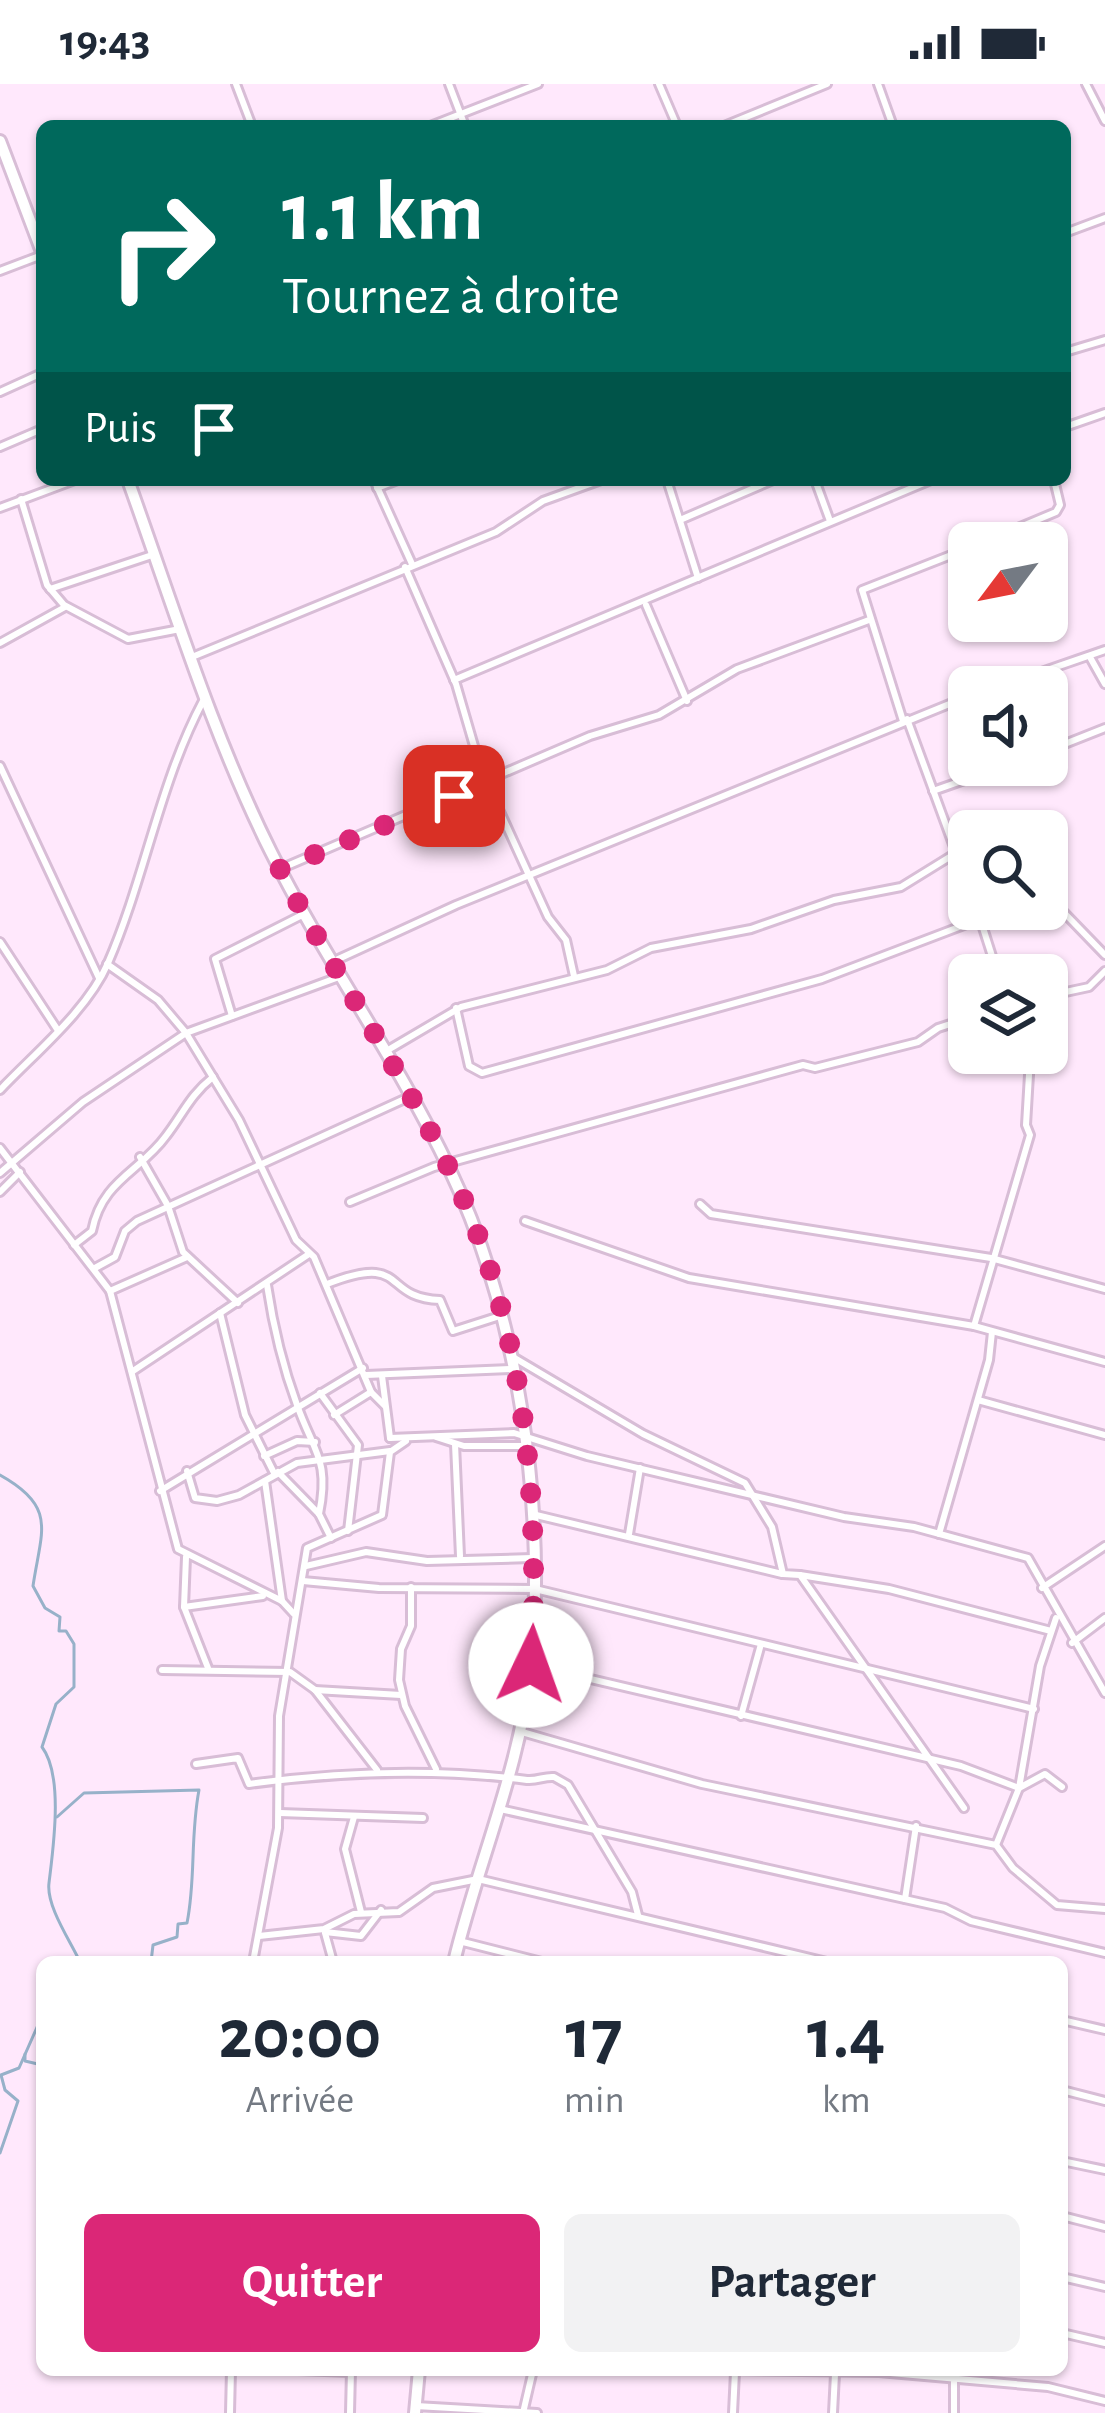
<!DOCTYPE html>
<html lang="fr">
<head>
<meta charset="utf-8">
<style>
  body { margin:0; font-family:"Alegreya Sans",sans-serif; background:#f2f2f3; color:#1f2937; height:100vh; display:flex; flex-direction:column; font-size:45px; white-space:nowrap }
  * { box-sizing:border-box; margin:0 }
  p { font-size:39px; color:#747a83 }
  .icon { flex:none; width:66px; height:66px; fill:none; stroke:currentColor; stroke-width:2; stroke-linecap:round; stroke-linejoin:round }
  .map { position:relative; flex:1; overflow:hidden }
  .panel { position:absolute; left:36px; top:1872px; width:1032px; height:420px; display:flex; flex-direction:column; background:#fff; border-radius:18px; box-shadow:0 3px 9px #0004 }
  .panel>* { flex:none }
  .top-card { position:absolute; left:36px; top:36px; width:1035px; height:366px; border-radius:18px; box-shadow:0 3px 9px #0004; background:#00695c; color:#fff; overflow:hidden }
  .needle { width:78px; rotate:238deg }
  .fabs { position:absolute; left:948px; top:438px; display:grid; gap:24px }
  .fabs a { display:grid; place-items:center; width:120px; height:120px; border-radius:18px; background:#fff; box-shadow:0 3px 9px #0004; font-size:60px }
  .pin { position:absolute; display:grid; place-items:center; width:102px; height:102px; color:#fff; margin:-51px; border-radius:24px; box-shadow:0 6px 18px #0006 }
  .me { position:absolute; width:132px; margin:-66px; rotate:3deg; stroke-linejoin:round; filter:drop-shadow(0 0 9px #0008) }
  .turn { display:flex; align-items:center; gap:42px; height:252px; padding:0 48px; font-size:54px }
  .turn .icon { width:156px; height:156px; stroke-width:2.5 }
  .turn b { display:block; font-size:84px; line-height:102px }
  .then { display:flex; align-items:center; height:114px; padding:0 48px; background:#0003; gap:24px; font-size:45px }
  .eta { display:flex; justify-content:space-evenly; align-items:center; height:204px; text-align:center }
  .eta b { font-size:72px; font-weight:700; line-height:84px }
  .cta { display:flex; gap:24px; margin-top:auto; padding:24px 48px }
  .cta a { flex:1; height:138px; border-radius:18px; background:#db2777; color:#fff; font-size:48px; font-weight:700; line-height:138px; text-align:center }
  .cta a+a { background:#f2f2f3; color:#1f2937 }
  .status { display:flex; justify-content:space-between; align-items:center; height:84px; padding:0 60px; background:#fff; direction:ltr }
  .status svg { height:33px; fill:currentColor }
  .map>svg:first-child { display:block }
  .lines { fill:none; stroke-linecap:round; stroke-linejoin:round }
  .stream { stroke:#97b1c9; stroke-width:3 }
  .street-casing { stroke:#d8bdd6; stroke-width:12 }
  .secondary-casing { stroke:#d8bdd6; stroke-width:16 }
  .street { stroke:#fff; stroke-width:6 }
  .secondary { stroke:#fff; stroke-width:10 }
  .route { stroke:#db2777; stroke-width:21; stroke-dasharray:0 37.8 }
</style>
</head>
<body>
<div class="status"><b>19:43</b><svg viewBox="0 0 49 12"><path d="M0 12V9h3v3zM5 12V6h3v6zM10 12V3h3v9zM15 12V0h3v12zM26 1h20v11H26zM47 4h2v5h-2z"/></svg></div>
<div class="map">
<svg width="1105" height="2329" viewBox="0 0 1105 2329">
  <rect width="100%" height="100%" fill="#ffe8fc"/>
  <g class="lines">
    <g class="stream">
      <path d="M 0,1391 C 58,1423 41,1447 33,1502 L 45,1524 L 60,1533 L 59,1547 L 66,1547 L 74,1560 L 74,1603 L 56,1620 L 42,1663 C 64,1692 53,1765 49,1799 C 46,1822 71,1858 80,1878"/>
      <path d="M 57,1733 L 84,1709 L 199,1706 C 190,1753 196,1795 187,1839 L 178,1840 L 177,1853 L 153,1861 L 151,1878"/>
      <path d="M 25,1970 L 25,1977 L 42,1981"/>
      <path d="M 0,2069 L 18,2017 L 5,2006 L 1,1991 L 19,1984 L 42,1932"/>
    </g>
    <defs>
      <g id="street">
        <path d="M 236,0 L 252,42"/>
        <path d="M 449,0 L 465,42"/>
        <path d="M 659,0 L 677,42"/>
        <path d="M 878,0 L 893,42"/>
        <path d="M 1086,0 L 1105,37"/>
        <path d="M 430,42 L 538,0"/>
        <path d="M 724,42 L 827,0"/>
        <path d="M 1065,149 L 1105,134"/>
        <path d="M 0,187 L 42,171"/>
        <path d="M 1065,268 L 1105,256"/>
        <path d="M 0,308 L 42,289"/>
        <path d="M 1065,343 L 1105,329"/>
        <path d="M 0,363 L 42,345"/>
        <path d="M 374,396 L 412,480"/>
        <path d="M 667,396 L 698,494"/>
        <path d="M 815,396 L 830,437"/>
        <path d="M 377,404 L 398,396"/>
        <path d="M 21,415 L 47,501 L 64,521 L 128,555 L 180,545"/>
        <path d="M 0,424 L 75,396"/>
        <path d="M 680,436 L 773,396"/>
        <path d="M 982,459 L 1056,428 L 1060,421 L 1054,396"/>
        <path d="M 405,483 L 456,600 L 481,686 L 548,833 L 566,856 L 574,892"/>
        <path d="M 50,505 L 152,471"/>
        <path d="M 646,521 L 687,617"/>
        <path d="M 0,559 L 65,523"/>
        <path d="M 192,573 L 496,448 L 543,417 L 601,396"/>
        <path d="M 1091,575 L 1105,600"/>
        <path d="M 454,596 L 931,396"/>
        <path d="M 998,603 L 1105,566"/>
        <path d="M 907,635 L 969,804"/>
        <path d="M 903,637 L 862,506 L 969,464"/>
        <path d="M 1047,667 L 1105,644"/>
        <path d="M 0,682 L 99,894"/>
        <path d="M 933,707 L 1007,681"/>
        <path d="M 280,785 L 590,652 L 659,631 L 737,585 L 869,536"/>
        <path d="M 1047,811 L 1105,871"/>
        <path d="M 977,825 L 998,891"/>
        <path d="M 0,858 L 57,945"/>
        <path d="M 334,877 L 456,821 L 969,612"/>
        <path d="M 107,880 L 158,916 L 186,949 L 239,1036 L 296,1156 L 314,1173 L 371,1308 L 385,1322"/>
        <path d="M 1047,912 L 1089,903 L 1105,887"/>
        <path d="M 456,924 L 469,982 L 482,989 L 822,895 L 980,835"/>
        <path d="M 232,932 L 215,875 L 302,831"/>
        <path d="M 388,966 L 461,923 L 607,886 L 651,864 L 751,845 L 834,816 L 901,803 L 956,769"/>
        <path d="M 0,1006 C 36,968 87,927 108,879 C 145,794 159,700 203,617"/>
        <path d="M 0,1064 L 110,1207 L 178,1465 L 282,1517 L 294,1530"/>
        <path d="M 140,1073 L 168,1122 L 183,1168 L 238,1219"/>
        <path d="M 0,1089 L 83,1018 L 186,949 L 339,893"/>
        <path d="M 0,1108 L 20,1088"/>
        <path d="M 350,1118 L 434,1083 L 803,981 L 815,984 L 918,958 L 938,944 L 969,934"/>
        <path d="M 700,1120 L 711,1130 L 991,1174 L 1105,1205"/>
        <path d="M 525,1137 L 689,1194 L 974,1242 L 1105,1278"/>
        <path d="M 74,1161 L 92,1147 C 102,1096 140,1088 166,1052 C 183,1030 190,1011 213,993"/>
        <path d="M 95,1184 L 115,1173 L 125,1147 L 137,1137 L 409,1013"/>
        <path d="M 327,1200 C 409,1168 380,1214 440,1216 L 453,1247 L 503,1231"/>
        <path d="M 267,1201 C 273,1241 283,1283 297,1321 C 314,1369 330,1376 319,1430"/>
        <path d="M 110,1207 L 187,1173"/>
        <path d="M 220,1229 L 245,1331 L 274,1389"/>
        <path d="M 974,1242 L 1030,1051 L 1026,1041 L 1030,974 L 1019,969"/>
        <path d="M 513,1273 L 643,1350 L 745,1399 L 772,1443 L 783,1490 L 800,1491 L 964,1724"/>
        <path d="M 133,1287 L 309,1170"/>
        <path d="M 366,1291 L 511,1285"/>
        <path d="M 382,1292 L 390,1354"/>
        <path d="M 320,1309 L 358,1361 L 348,1447"/>
        <path d="M 978,1316 L 1105,1351"/>
        <path d="M 334,1331 L 371,1308"/>
        <path d="M 436,1353 L 464,1362 L 524,1362"/>
        <path d="M 390,1354 L 514,1349 L 587,1372 L 844,1433 L 914,1443 L 1028,1474 L 1105,1609"/>
        <path d="M 455,1360 L 460,1472"/>
        <path d="M 264,1372 L 297,1357 L 315,1358"/>
        <path d="M 187,1387 L 195,1414 L 217,1417 L 239,1411 L 297,1379 L 390,1367"/>
        <path d="M 278,1388 L 319,1430 L 331,1454"/>
        <path d="M 265,1397 L 282,1517"/>
        <path d="M 160,1407 L 363,1284"/>
        <path d="M 532,1430 L 782,1490"/>
        <path d="M 629,1450 L 640,1384"/>
        <path d="M 939,1450 L 989,1276 L 992,1248"/>
        <path d="M 186,1473 L 184,1523 L 208,1584"/>
        <path d="M 306,1482 L 366,1468 L 427,1477 L 532,1474"/>
        <path d="M 800,1491 L 889,1505 L 1051,1547"/>
        <path d="M 303,1497 L 379,1504 L 535,1505 L 1034,1625"/>
        <path d="M 411,1503 L 411,1542 L 401,1565 L 399,1596 L 405,1622 L 436,1685"/>
        <path d="M 1042,1504 L 1105,1462"/>
        <path d="M 184,1523 L 263,1512"/>
        <path d="M 1072,1559 L 1105,1534"/>
        <path d="M 531,1581 L 961,1682 L 1019,1704 L 1045,1690 L 1062,1703"/>
        <path d="M 162,1586 L 290,1588 L 315,1606 L 377,1686"/>
        <path d="M 315,1606 L 401,1611"/>
        <path d="M 741,1632 L 761,1560"/>
        <path d="M 522,1648 L 702,1700 L 996,1761 L 1013,1784 L 1057,1821 L 1105,1825"/>
        <path d="M 196,1680 L 238,1674 L 249,1700 C 344,1687 433,1684 527,1696 C 538,1697 544,1692 554,1693 L 568,1701 L 632,1808 L 638,1831"/>
        <path d="M 500,1725 L 945,1824 L 971,1837 L 1105,1869"/>
        <path d="M 280,1729 L 423,1734"/>
        <path d="M 354,1733 L 345,1765 L 361,1828"/>
        <path d="M 996,1761 L 1019,1704 L 1040,1582 L 1056,1534"/>
        <path d="M 905,1815 L 916,1742"/>
        <path d="M 325,1848 L 361,1852 L 381,1826"/>
        <path d="M 325,1849 L 333,1878"/>
        <path d="M 259,1852 L 324,1845 L 354,1830 L 399,1828 L 433,1804 L 478,1795 L 827,1878"/>
        <path d="M 459,1857 L 542,1878"/>
        <path d="M 253,1878 L 278,1744 L 279,1632 L 307,1464 L 382,1431 L 390,1368 L 406,1357"/>
        <path d="M 1062,1936 L 1105,1946"/>
        <path d="M 1062,2006 L 1105,2017"/>
        <path d="M 1062,2077 L 1105,2086"/>
        <path d="M 1062,2132 L 1105,2143"/>
        <path d="M 1062,2193 L 1105,2203"/>
        <path d="M 1062,2249 L 1105,2259"/>
        <path d="M 298,2286 L 351,2288"/>
        <path d="M 731,2286 L 879,2288 L 1048,2303 L 1105,2317"/>
        <path d="M 416,2322 L 537,2329"/>
        <path d="M 230,2329 L 231,2286"/>
        <path d="M 350,2329 L 351,2286"/>
        <path d="M 523,2329 L 533,2286"/>
        <path d="M 733,2329 L 735,2288"/>
        <path d="M 833,2329 L 835,2290"/>
        <path d="M 954,2329 L 954,2298"/>
      </g>
      <g id="secondary">
        <path d="M 0,57 L 42,168"/>
        <path d="M 128,396 C 173,521 212,650 271,768 C 325,876 397,975 449,1084 C 518,1228 546,1421 531,1580 C 521,1683 478,1778 454,1878"/>
        <path d="M 415,2329 L 419,2286"/>
      </g>
    </defs>
    <use href="#street" class="street-casing"/>
    <use href="#secondary" class="secondary-casing"/>
    <use href="#street" class="street"/>
    <use href="#secondary" class="secondary"/>
  </g>
  <g class="lines">
    <path class="route" d="M 454,712 L 280,785 C 332,886 397,979 447,1080 C 524,1232 541,1414 531,1581"/>
  </g>
</svg>
<div class="fabs">
<a><svg class="needle" viewBox="-14 -14 28 28"><path d="M0-13l5 13h-10z" fill="#e53935"/><path d="M0 13l5-13h-10z" fill="#747a83"/></svg></a>
<a><svg class="icon" aria-label="sound" viewBox="0 0 24 24"><path d="M4 9h4l5-4v14l-5-4H4zM17 9q2 3 0 6"/></svg></a>
<a><svg class="icon" aria-label="search" viewBox="0 0 24 24"><circle cx="10" cy="10" r="6"/><path d="M15 15l6 6"/></svg></a>
<a><svg class="icon" aria-label="layers" viewBox="0 0 24 24"><path d="M12 4l9 5-9 5-9-5zM3 14l9 5 9-5"/></svg></a>
</div>
<div class="pin" style="left:454px;top:712px;background:#d93025"><svg class="icon" aria-label="arrive" viewBox="0 0 24 24"><path d="M6 21V4h12l-3 4 3 4H6"/></svg></div>
<svg class="me" style="left:531px;top:1581px" viewBox="-20 -20 40 40"><circle r="19" fill="#fff"/><path d="M0-13L10 11 0 6-10 11z" fill="#db2777"/></svg>
<div class="top-card">
<div class="turn"><svg class="icon" aria-label="right" viewBox="0 0 24 24"><path d="M7 20v-9h11M14 6l5 5-5 5"/></svg><div><b>1.1 km</b>Tournez à droite</div></div>
<div class="then">Puis<svg class="icon" aria-label="arrive" viewBox="0 0 24 24"><path d="M6 21V4h12l-3 4 3 4H6"/></svg></div>
</div>
<section class="panel">
<div class="eta">
<div><b>20:00</b><p>Arrivée</p></div>
<div><b>17</b><p>min</p></div>
<div><b>1.4</b><p>km</p></div>
</div>
<div class="cta"><a>Quitter</a><a>Partager</a></div>
</section>
</div>
</body>
</html>
